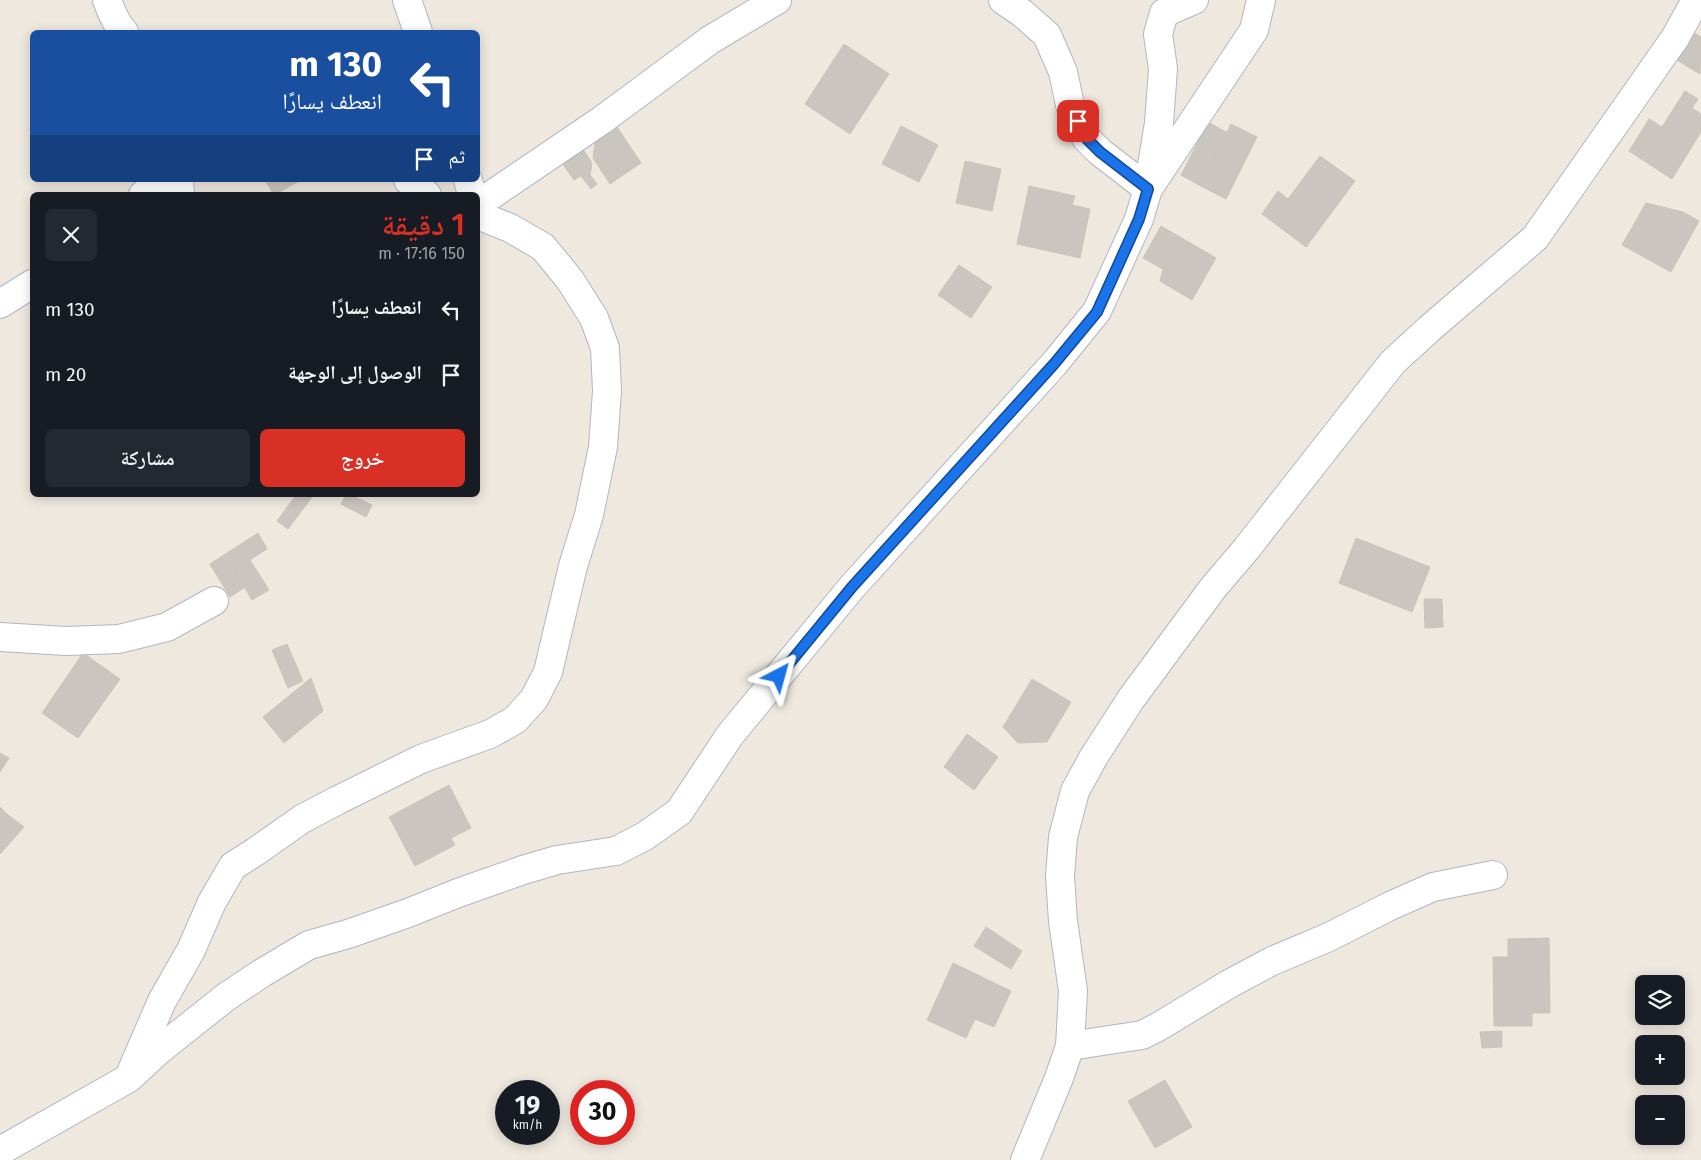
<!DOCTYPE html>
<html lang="ar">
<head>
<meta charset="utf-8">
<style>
  body { margin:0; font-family:"Fira Sans","Noto Naskh Arabic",sans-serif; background:#242831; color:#f1f3f6; direction:rtl; height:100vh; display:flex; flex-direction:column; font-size:19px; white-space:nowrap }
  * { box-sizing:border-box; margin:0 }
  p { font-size:16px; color:#9ea1a6 }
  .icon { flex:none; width:28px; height:28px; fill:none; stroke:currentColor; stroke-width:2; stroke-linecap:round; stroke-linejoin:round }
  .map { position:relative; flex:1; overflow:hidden; direction:ltr }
  .panel { position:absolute; left:30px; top:192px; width:450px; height:305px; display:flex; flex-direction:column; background:#171b24; border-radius:8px; box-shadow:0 2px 12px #0003; direction:rtl }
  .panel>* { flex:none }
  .hud { position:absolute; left:30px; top:30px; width:450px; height:152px; border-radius:8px; box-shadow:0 2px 12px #0003; direction:rtl; background:#1a4fa0; color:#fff; overflow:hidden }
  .fabs { position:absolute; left:1635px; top:975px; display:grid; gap:10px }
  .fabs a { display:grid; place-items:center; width:50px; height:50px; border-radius:8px; background:#171b24; box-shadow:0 2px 12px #0003; font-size:25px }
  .speed { position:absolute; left:495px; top:1080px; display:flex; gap:10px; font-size:25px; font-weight:700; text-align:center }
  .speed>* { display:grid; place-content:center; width:65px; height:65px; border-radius:50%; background:#171b24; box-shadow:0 2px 12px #0003; line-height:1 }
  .speed small { font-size:12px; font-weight:400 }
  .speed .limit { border:8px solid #d22; background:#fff; color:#111 }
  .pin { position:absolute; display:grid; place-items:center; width:42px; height:42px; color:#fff; margin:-21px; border-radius:10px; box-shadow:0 2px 8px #0006 }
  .me { position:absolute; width:55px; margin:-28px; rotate:39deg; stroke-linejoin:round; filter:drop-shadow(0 0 4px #0008) }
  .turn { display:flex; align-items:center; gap:18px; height:105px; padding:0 15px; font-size:22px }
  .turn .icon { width:65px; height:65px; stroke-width:2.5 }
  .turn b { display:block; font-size:35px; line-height:42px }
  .then { display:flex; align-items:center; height:48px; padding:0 15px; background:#0003; gap:10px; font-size:19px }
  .round { display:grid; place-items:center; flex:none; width:52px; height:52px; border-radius:8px; background:#242831 }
  .headline { display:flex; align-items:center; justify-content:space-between; height:85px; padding:0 15px }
  h1 { font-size:30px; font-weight:600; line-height:38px; color:#d93025 }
  .primary-button { display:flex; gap:10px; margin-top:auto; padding:10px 15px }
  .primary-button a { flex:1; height:58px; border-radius:8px; background:#d93025; color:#fff; font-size:20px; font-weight:600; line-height:58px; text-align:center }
  .primary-button a+a { background:#242831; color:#f1f3f6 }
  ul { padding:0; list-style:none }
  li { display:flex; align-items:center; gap:15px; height:65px; padding:0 15px }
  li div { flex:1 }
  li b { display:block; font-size:19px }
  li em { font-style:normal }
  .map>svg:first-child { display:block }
  .building { fill:#cac5be; stroke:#cac4b8 }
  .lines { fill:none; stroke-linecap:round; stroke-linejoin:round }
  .street-casing { stroke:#b3b5c1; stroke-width:30 }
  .street { stroke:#fff; stroke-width:28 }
  .route-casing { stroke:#114b97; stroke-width:12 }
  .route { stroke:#1a73e8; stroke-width:9 }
</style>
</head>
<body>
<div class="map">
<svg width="1701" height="1160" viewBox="0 0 1701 1160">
  <rect width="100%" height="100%" fill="#efe8df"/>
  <g class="building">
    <path d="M 1691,31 L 1701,37 L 1700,74 L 1675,59 Z"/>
    <path d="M 844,44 L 889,74 L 850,134 L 805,104 Z"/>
    <path d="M 1685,91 L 1698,99 L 1692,108 L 1701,114 L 1701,132 L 1672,179 L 1629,151 L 1649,119 L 1662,127 Z"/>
    <path d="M 1208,122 L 1226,132 L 1199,185 L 1181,175 Z"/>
    <path d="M 615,124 L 641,163 L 610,184 L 593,158 L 596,136 Z"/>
    <path d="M 1231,124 L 1257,137 L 1226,199 L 1199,185 Z"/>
    <path d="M 901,126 L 938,145 L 919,182 L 882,164 Z"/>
    <path d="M 581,146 L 592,163 L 590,175 L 597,184 L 591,189 L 581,176 L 574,180 L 560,160 Z"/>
    <path d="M 1320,156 L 1355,181 L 1306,247 L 1262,214 L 1278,191 L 1288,199 Z"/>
    <path d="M 965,161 L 1001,169 L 992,211 L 956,203 Z"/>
    <path d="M 265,180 L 301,180 L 274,195 Z"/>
    <path d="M 1029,186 L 1075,196 L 1072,205 L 1090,209 L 1080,258 L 1017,244 Z"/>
    <path d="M 1646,203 L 1683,212 L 1699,221 L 1671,272 L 1622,245 Z"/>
    <path d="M 1161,226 L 1216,258 L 1192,300 L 1160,281 L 1163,269 L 1143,258 Z"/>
    <path d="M 959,265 L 992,287 L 971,318 L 938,295 Z"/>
    <path d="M 296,495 L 310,495 L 312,497 L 288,529 L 277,521 Z"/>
    <path d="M 346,495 L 351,495 L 372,505 L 366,517 L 341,504 Z"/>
    <path d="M 258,533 L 267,549 L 234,570 L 244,588 L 230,597 L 210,564 Z"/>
    <path d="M 1356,538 L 1430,567 L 1412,612 L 1339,583 Z"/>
    <path d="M 250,560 L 269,590 L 252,600 L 234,570 Z"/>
    <path d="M 1424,599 L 1442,599 L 1443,627 L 1425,628 Z"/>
    <path d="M 287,644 L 303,681 L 288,688 L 272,650 Z"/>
    <path d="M 83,653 L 120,679 L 78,738 L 42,713 Z"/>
    <path d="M 311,678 L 323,711 L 284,743 L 263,717 Z"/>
    <path d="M 1032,679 L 1071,702 L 1047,742 L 1018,743 L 1003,727 Z"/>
    <path d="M 967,734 L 998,757 L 974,790 L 944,767 Z"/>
    <path d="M 0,753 L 9,758 L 0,772 Z"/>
    <path d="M 449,785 L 471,828 L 451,838 L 455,845 L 415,866 L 389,817 Z"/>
    <path d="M 0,807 L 7,814 L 0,822 Z"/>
    <path d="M 7,814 L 24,827 L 0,854 L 0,822 Z"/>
    <path d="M 986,927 L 1022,951 L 1011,969 L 974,946 Z"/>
    <path d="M 1549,938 L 1550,1013 L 1532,1013 L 1532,1026 L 1494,1026 L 1493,957 L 1508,957 L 1508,939 Z"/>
    <path d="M 953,963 L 1011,991 L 994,1027 L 975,1019 L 966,1038 L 927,1020 Z"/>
    <path d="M 1502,1031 L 1502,1047 L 1482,1048 L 1480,1032 Z"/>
    <path d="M 1165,1080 L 1192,1127 L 1155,1148 L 1128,1101 Z"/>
  </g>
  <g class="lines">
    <defs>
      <g id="street">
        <path d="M 107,0 C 111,11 116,24 124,32"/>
        <path d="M 407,0 L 418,32"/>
        <path d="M 1003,0 L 1022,13 L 1047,35 L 1063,72 L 1070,105 L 1086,138 L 1100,152 L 1148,189 L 1159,123 L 1163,69 L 1158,34 L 1164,13 L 1194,0"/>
        <path d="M 179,180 L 180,195"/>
        <path d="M 408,180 L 427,195"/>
        <path d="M 468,180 L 472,195"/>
        <path d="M 143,195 L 159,180"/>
        <path d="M 478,204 L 602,120 L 710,40 L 777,0"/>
        <path d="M 0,304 L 32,284"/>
        <path d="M 0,637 L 66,641 L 119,639 L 167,627 L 214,601"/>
        <path d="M 1070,1046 L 1142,1035 L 1158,1027 L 1229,984 L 1272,961 L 1329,937 L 1390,906 L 1433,887 L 1493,875"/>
        <path d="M 132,1070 L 162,1001 L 191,950 L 212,902 L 233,866 L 255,852 L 302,819 L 338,800 L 421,759 L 490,734 L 515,720 L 534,699 L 548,672 L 573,566 L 589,515 L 603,447 L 607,391 L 605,348 L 594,318 L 570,280 L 543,247 L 510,228 L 478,215"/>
        <path d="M 0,1151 L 129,1078 L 158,1051 L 226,997 L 262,973 L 309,945 L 348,934 L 408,913 L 458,893 L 523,870 L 557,860 L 616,851 L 645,836 L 679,812 L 730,735 L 852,587 L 1054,364 L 1097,311 L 1139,219 L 1148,189 L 1254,30 L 1261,0"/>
        <path d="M 1025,1160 L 1059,1078 L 1070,1046 L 1073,991 L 1063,921 L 1060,876 L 1063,837 L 1075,791 L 1093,758 L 1131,699 L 1213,588 L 1247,548 L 1393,362 L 1429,329 L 1535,238 L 1675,38 L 1696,0"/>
      </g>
    </defs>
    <use href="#street" class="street-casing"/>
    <use href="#street" class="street"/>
  </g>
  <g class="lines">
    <defs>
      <path id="route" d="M 779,676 L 852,587 L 1054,364 L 1097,312 L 1139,219 L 1148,189 L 1100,152 L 1086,138 L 1078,121"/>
    </defs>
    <use href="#route" class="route-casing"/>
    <use href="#route" class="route"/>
  </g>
</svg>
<div class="fabs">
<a><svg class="icon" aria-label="layers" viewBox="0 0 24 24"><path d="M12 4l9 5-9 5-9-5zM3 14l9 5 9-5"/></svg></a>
<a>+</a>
<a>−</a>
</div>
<div class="speed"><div>19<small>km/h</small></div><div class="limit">30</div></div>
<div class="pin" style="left:1078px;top:121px;background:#d93025"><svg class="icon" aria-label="arrive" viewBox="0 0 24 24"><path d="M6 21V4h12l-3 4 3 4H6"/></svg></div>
<svg class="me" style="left:779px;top:676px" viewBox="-20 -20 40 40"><path d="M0-17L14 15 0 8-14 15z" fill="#1a73e8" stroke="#fff" stroke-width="4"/></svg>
<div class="hud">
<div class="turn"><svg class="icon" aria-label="left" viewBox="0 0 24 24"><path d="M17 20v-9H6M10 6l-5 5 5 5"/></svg><div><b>130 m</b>انعطف يسارًا</div></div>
<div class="then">ثم<svg class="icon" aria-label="arrive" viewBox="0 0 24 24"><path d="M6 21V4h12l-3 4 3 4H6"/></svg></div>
</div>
<section class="panel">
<div class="headline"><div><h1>1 دقيقة</h1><p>150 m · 17:16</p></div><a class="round"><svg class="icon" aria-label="close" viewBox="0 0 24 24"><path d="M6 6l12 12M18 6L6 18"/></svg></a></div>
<ul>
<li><svg class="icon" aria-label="left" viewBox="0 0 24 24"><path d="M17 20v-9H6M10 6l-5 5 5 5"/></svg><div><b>انعطف يسارًا</b></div><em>130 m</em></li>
<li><svg class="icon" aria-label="arrive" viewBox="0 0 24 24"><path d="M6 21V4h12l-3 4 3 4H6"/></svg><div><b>الوصول إلى الوجهة</b></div><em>20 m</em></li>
</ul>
<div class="primary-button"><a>خروج</a><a>مشاركة</a></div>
</section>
</div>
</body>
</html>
